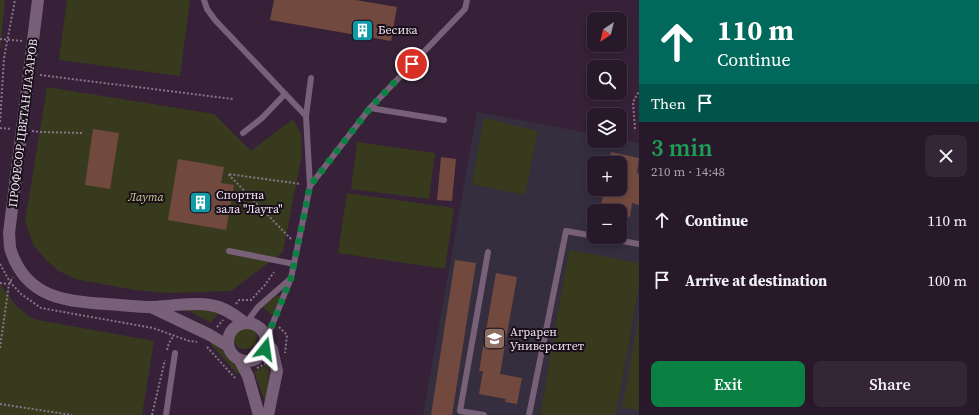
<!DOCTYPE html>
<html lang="en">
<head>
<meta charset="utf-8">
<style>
  body { margin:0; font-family:"Source Serif 4",serif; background:#342636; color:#f1f3f6; height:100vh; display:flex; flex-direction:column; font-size:15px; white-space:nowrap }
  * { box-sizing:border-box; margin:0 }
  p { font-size:13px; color:#a5a0a8 }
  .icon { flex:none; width:22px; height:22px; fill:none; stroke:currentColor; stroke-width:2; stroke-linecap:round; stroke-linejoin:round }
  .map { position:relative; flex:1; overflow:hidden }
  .side { display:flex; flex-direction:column; background:#28192a; width:340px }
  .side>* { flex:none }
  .hud { background:#00695c; color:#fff; overflow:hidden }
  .needle { width:26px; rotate:215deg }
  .controls { position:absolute; left:587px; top:12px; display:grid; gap:8px }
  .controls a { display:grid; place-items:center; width:40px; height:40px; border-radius:8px; background:#28192a; box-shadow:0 2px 6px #0003,0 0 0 1px #443847; font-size:20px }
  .pin { position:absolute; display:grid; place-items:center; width:34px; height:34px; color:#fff; margin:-17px; border:2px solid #fff; border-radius:50%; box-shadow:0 1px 4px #0007 }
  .me { position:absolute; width:44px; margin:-22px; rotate:15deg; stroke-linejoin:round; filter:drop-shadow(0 0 3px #0008) }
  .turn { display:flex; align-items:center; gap:14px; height:84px; padding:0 12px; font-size:18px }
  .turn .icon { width:52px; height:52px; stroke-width:2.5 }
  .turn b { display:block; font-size:28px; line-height:34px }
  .then { display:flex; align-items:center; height:38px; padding:0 12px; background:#0003; gap:8px; font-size:15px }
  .round { display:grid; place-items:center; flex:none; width:42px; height:42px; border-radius:8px; background:#342636 }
  .overview { display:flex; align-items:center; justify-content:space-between; height:68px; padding:0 12px }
  h1 { font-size:24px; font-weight:600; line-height:30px; color:#1e9e55 }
  .cta { display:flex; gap:8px; margin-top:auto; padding:8px 12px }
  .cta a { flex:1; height:46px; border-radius:8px; background:#0b8043; color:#fff; font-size:16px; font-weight:600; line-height:46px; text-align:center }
  .cta a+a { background:#342636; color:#f1f3f6 }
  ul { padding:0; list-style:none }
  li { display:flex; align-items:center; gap:12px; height:60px; padding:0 12px }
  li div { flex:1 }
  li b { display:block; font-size:15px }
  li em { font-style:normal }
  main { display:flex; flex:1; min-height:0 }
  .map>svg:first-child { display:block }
  .education { fill:#342e3f; fill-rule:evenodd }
  .green { fill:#383a1d }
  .building { fill:#71493f }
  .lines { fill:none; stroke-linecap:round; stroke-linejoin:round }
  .path { stroke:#867488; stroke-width:2; stroke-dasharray:2 2; stroke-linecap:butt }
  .lane { stroke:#786079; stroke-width:6 }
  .secondary { stroke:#786079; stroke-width:12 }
  .route { stroke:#0b8043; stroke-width:7; stroke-dasharray:0 12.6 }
  .labels { text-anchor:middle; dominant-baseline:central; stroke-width:4; stroke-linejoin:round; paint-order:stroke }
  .poi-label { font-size:12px; fill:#f2e4f3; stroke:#180f19; text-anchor:start }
  .street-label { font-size:12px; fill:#f2e4f3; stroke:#180f19 }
  .park-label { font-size:12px; font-style:italic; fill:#c8ce8c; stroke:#180f19 }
</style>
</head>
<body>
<main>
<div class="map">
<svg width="639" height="415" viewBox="0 0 639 415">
  <rect width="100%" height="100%" fill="#362138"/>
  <g class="education">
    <path d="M 477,112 L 594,134 L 594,141 L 620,141 L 620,139 L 639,143 L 639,263 L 569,251 L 540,415 L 423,415 ZM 594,163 L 620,163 L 620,189 L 594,189 ZM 594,211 L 620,211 L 620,237 L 594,237 Z"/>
    <path d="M 639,286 L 639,415 L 616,415 Z"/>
  </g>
  <g class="green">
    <path d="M 0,0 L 5,0 L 0,52 Z"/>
    <path d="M 67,0 L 190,0 L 180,76 L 59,60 Z"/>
    <path d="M 47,87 L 214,114 L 251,151 L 293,119 L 301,134 L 302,154 L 283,252 L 231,291 L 168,293 L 135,290 L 75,279 L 59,271 L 46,260 L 34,246 L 25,221 Z"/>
    <path d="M 484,118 L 538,131 L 525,195 L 472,184 Z"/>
    <path d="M 357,142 L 435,153 L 429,199 L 351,189 Z"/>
    <path d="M 347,193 L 454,208 L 445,269 L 338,253 Z"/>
    <path d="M 569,250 L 639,263 L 639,286 L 616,415 L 540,415 Z"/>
    <path d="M 0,284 L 16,306 L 33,319 L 154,341 L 142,415 L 0,415 Z"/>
    <path d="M 278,295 L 280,297 L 272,315 L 262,307 Z"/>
    <path d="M 185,309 L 220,310 L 211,323 Z"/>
    <path d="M 639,315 L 639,411 L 622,407 Z"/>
    <circle cx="245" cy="337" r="12"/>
    <path d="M 211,338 L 229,357 L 240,373 L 237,374 L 210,343 Z"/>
    <path d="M 270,362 L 267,399 L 265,402 L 254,372 Z"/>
  </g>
  <g class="building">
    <path d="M 274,0 L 356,0 L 397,7 L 391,41 L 270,20 Z"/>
    <path d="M 93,129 L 119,133 L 110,189 L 85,185 Z"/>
    <path d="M 611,152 L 639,158 L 637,173 L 639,174 L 639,205 L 632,203 L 630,217 L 620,215 L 620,211 L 600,211 L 604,189 L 620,189 L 620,163 L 609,163 Z"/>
    <path d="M 441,157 L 456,159 L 452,201 L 437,200 Z"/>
    <path d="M 178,159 L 224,167 L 221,183 L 234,185 L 226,230 L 168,220 Z"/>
    <path d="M 455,260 L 476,263 L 452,415 L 431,415 Z"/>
    <path d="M 496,273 L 517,277 L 500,374 L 522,378 L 517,404 L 505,402 L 506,399 L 479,394 L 483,371 L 479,371 Z"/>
  </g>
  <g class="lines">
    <g class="path">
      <path d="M 0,39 L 23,41"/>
      <path d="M 40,75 L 233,99"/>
      <path d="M 0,122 L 4,58 L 15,0"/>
      <path d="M 0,128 L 12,129"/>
      <path d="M 635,129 L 633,102 L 639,91"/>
      <path d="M 32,131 L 41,132 L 83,133"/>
      <path d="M 291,239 L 228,174 L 301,184"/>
      <path d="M 0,264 L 10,282 L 21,294 L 41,308 L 153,328 L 189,341 L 197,342"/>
      <path d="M 0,283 L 9,284"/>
      <path d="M 236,304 L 239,300 L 251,300 L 265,285 L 274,272"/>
      <path d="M 217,327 L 223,320"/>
      <path d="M 279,327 L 287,335 L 285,353"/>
      <path d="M 207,347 L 235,378"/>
      <path d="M 0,348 L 9,284 L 13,277"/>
      <path d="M 167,350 L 169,343 L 174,335"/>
      <path d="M 257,368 L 265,364"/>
      <path d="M 0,404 L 72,415"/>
      <path d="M 152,415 L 165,360"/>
    </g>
    <g class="lane">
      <path d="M 204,0 L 207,9 L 215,20 L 306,116"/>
      <path d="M 370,108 L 444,120"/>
      <path d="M 243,133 L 262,118 L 285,94"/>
      <path d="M 310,186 L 370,108 L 465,9 L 467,0"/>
      <path d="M 600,237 L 639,244"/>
      <path d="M 229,251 L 294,264"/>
      <path d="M 246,323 L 258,307 L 290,279"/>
      <path d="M 266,340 L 291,278 L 310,186 L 306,116 L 311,78"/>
      <path d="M 166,415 L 175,353"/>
      <path d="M 484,415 L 460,411 L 488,252"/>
      <path d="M 529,415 L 566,231 L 594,236"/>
    </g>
    <g class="secondary">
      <path d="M 38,0 L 9,233 C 10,239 9,246 11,251 C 26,297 65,302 107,304 C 122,305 138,307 153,307 C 171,306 192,302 210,305 C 224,307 235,315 245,323"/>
      <path d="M 151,307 L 210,335 L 228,346"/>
      <circle cx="247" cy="342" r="19"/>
      <path d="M 266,343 L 272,349 L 277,371 L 268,415"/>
      <path d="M 240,361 L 248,376 L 259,415"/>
    </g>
  </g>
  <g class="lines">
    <path class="route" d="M 265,349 L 266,340 L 291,278 L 310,186 L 370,108 L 412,64"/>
  </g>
  <defs>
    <symbol id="building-square" viewBox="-11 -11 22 22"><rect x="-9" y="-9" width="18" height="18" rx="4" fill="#0f9aa8" stroke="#180f19"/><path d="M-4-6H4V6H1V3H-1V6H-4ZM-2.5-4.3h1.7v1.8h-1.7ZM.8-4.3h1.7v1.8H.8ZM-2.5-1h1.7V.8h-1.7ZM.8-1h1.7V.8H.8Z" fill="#fff"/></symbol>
    <symbol id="university-square" viewBox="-11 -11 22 22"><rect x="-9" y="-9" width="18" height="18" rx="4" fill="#8d6e63" stroke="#180f19"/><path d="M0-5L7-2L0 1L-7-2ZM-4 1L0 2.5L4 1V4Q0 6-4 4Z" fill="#fff"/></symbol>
  </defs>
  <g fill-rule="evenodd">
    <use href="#building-square" x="350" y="18" width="25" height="25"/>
    <use href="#building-square" x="188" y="190" width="25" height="25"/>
    <use href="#university-square" x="482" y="326" width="25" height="25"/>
  </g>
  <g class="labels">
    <g class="poi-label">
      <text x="378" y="30">Бесика</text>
      <text x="216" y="195">Спортна<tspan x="216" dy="14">зала "Лаута"</tspan></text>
      <text x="510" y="332">Аграрен<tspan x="510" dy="14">Университет</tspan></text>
    </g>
    <g class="street-label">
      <text transform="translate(23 123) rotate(-83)">ПРОФЕСОР ЦВЕТАН ЛАЗАРОВ</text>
    </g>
    <g class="park-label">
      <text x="146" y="197">Лаута</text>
    </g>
  </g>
</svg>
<div class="controls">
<a><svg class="needle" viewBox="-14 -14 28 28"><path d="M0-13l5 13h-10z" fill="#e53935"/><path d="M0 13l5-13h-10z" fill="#a5a0a8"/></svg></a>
<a><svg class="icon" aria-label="search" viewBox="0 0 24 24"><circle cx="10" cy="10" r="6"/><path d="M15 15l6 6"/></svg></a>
<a><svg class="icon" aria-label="layers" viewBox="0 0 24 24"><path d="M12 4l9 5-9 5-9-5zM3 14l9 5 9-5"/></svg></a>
<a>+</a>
<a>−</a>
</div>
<div class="pin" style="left:412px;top:64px;background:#d93025"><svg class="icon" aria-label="arrive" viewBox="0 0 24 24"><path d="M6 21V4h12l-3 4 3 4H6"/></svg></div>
<svg class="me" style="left:265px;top:349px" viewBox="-20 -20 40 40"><path d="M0-17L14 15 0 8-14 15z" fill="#0b8043" stroke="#fff" stroke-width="4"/></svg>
</div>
<section class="side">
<div class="hud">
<div class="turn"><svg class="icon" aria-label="ahead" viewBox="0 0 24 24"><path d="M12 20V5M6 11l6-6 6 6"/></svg><div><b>110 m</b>Continue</div></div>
<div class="then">Then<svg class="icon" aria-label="arrive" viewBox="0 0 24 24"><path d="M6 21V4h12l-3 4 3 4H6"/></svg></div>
</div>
<div class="overview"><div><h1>3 min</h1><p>210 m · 14:48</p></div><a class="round"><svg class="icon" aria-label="close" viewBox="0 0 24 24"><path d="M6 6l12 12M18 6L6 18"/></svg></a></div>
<ul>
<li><svg class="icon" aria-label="ahead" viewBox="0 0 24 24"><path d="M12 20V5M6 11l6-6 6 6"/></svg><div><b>Continue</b></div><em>110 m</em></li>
<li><svg class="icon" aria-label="arrive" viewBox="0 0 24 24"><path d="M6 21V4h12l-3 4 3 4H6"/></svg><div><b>Arrive at destination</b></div><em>100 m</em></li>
</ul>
<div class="cta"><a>Exit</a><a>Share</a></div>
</section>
</main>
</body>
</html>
